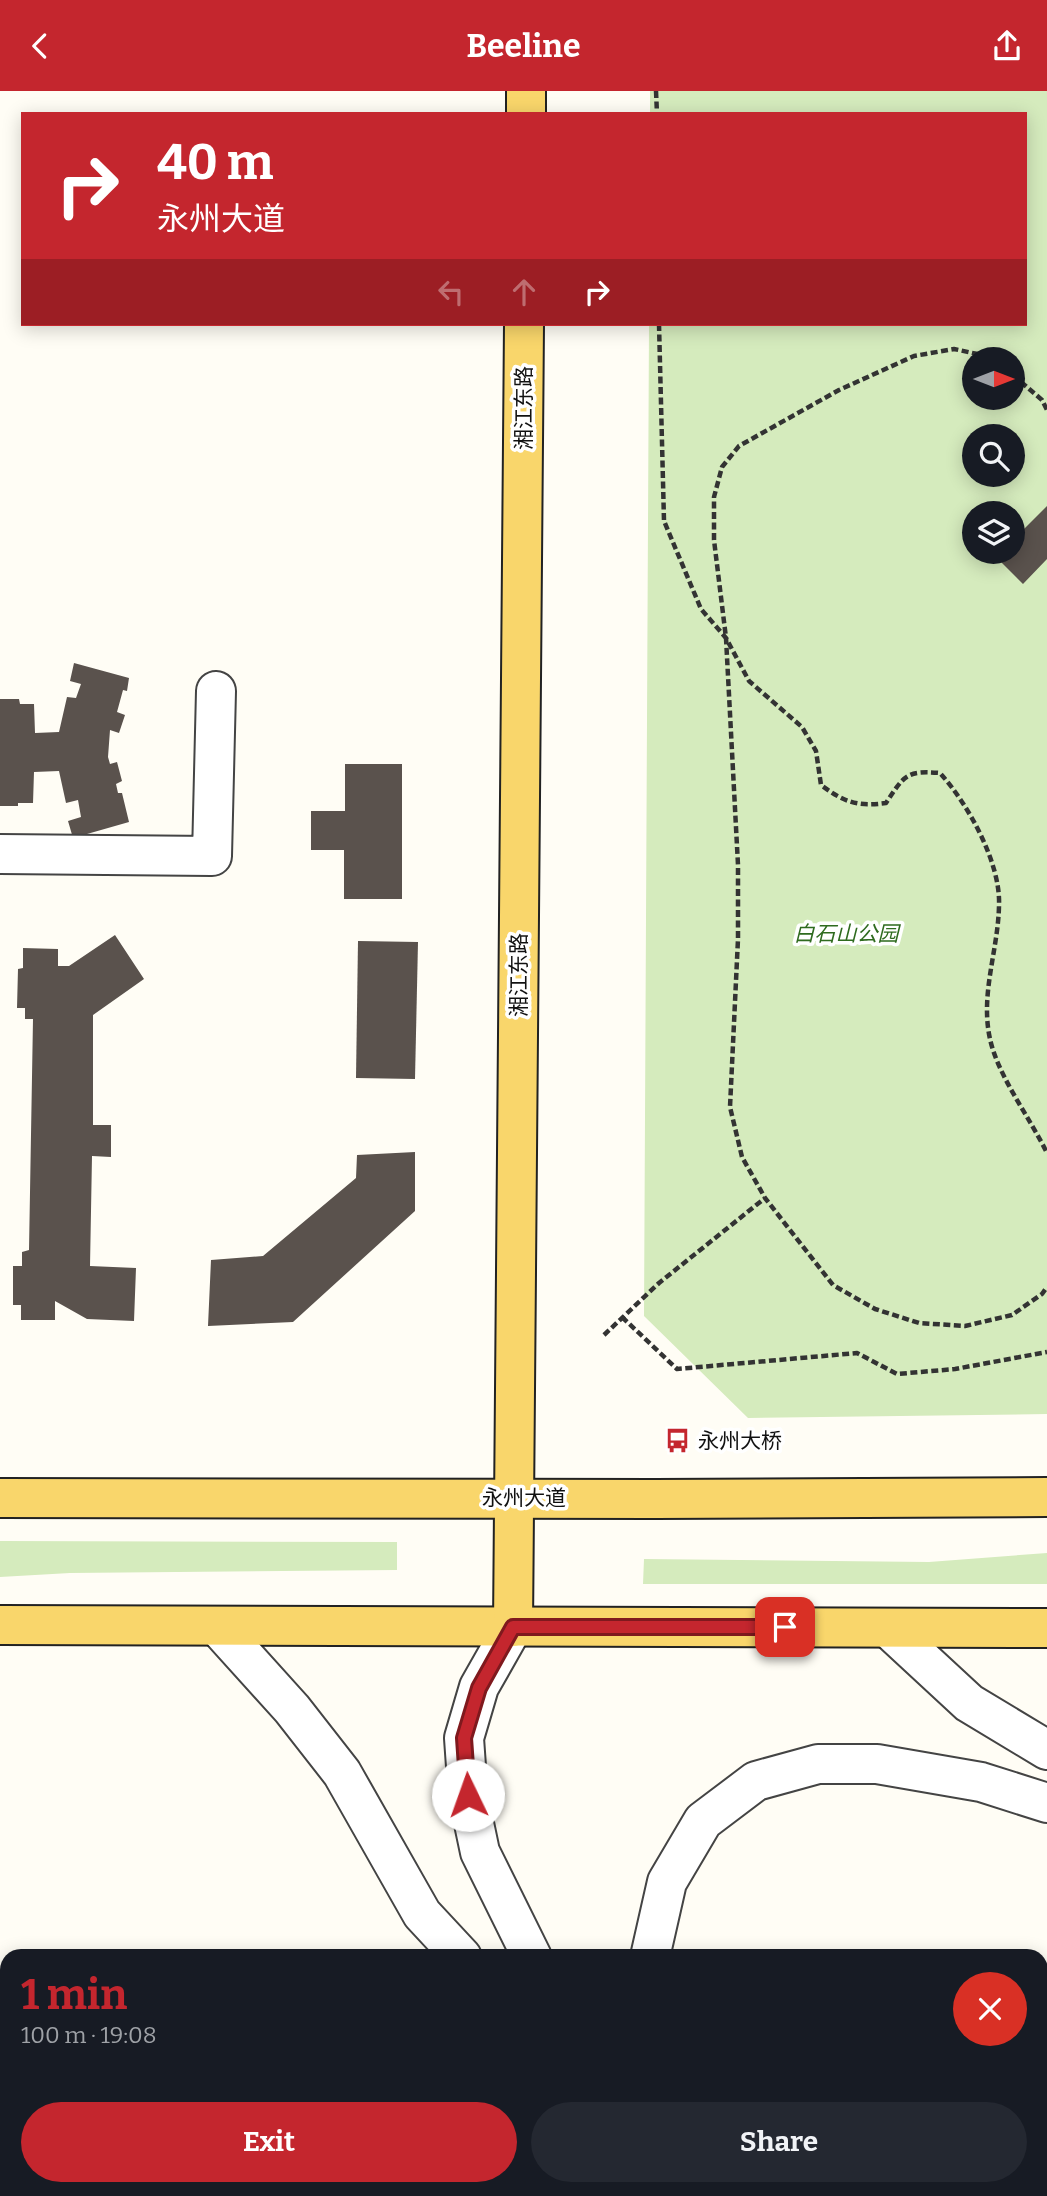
<!DOCTYPE html>
<html lang="en">
<head>
<meta charset="utf-8">
<style>
  body { margin:0; font-family:Bitter,"Noto Sans SC",serif; background:#242831; color:#f1f3f6; height:100vh; display:flex; flex-direction:column; font-size:26px; white-space:nowrap }
  * { box-sizing:border-box; margin:0 }
  p { font-size:23px; color:#9ea1a6 }
  .icon { flex:none; width:38px; height:38px; fill:none; stroke:currentColor; stroke-width:2; stroke-linecap:round; stroke-linejoin:round }
  .map { position:relative; flex:1; overflow:hidden }
  .sheet { position:absolute; left:0px; top:1858px; width:1048px; height:247px; display:flex; flex-direction:column; background:#171b24; border-radius:21px 21px 0 0; box-shadow:0 4px 18px #0003 }
  .sheet>* { flex:none }
  .hud { position:absolute; left:21px; top:21px; width:1006px; height:214px; border-radius:0px; box-shadow:0 4px 18px #0003; background:#c4262e; color:#fff; overflow:hidden }
  .needle { width:46px; rotate:90deg }
  .fabs { position:absolute; left:962px; top:256px; display:grid; gap:14px }
  .fabs a { display:grid; place-items:center; width:63px; height:63px; border-radius:50%; background:#171b24; box-shadow:0 4px 18px #0003; font-size:35px }
  .pin { position:absolute; display:grid; place-items:center; width:60px; height:60px; color:#fff; margin:-30px; border-radius:14px; box-shadow:0 4px 10px #0006 }
  .me { position:absolute; width:77px; margin:-38px; rotate:357deg; stroke-linejoin:round; filter:drop-shadow(0 0 5px #0008) }
  .turn { display:flex; align-items:center; gap:24px; height:147px; padding:0 21px; font-size:32px }
  .turn .icon { width:91px; height:91px; stroke-width:2.5 }
  .turn b { display:block; font-size:49px; line-height:60px }
  .lanes { display:flex; align-items:center; height:66px; padding:0 21px; background:#0003; justify-content:center; gap:35px; direction:ltr }
  .lanes .off { opacity:.35 }
  .round { display:grid; place-items:center; flex:none; width:74px; height:74px; border-radius:37px; background:#242831 }
  .summary { display:flex; align-items:center; justify-content:space-between; height:119px; padding:0 21px }
  h1 { font-size:42px; font-weight:700; line-height:52px; color:#c4262e }
  .button { display:flex; gap:14px; margin-top:auto; padding:14px 21px }
  .button a { flex:1; height:80px; border-radius:42px; background:#c4262e; color:#fff; font-size:28px; font-weight:700; line-height:80px; text-align:center }
  .button a+a { background:#242831; color:#f1f3f6 }
  header { display:flex; justify-content:space-between; align-items:center; height:91px; padding:0 21px; background:#c4262e; color:#fff; font-size:32px; font-weight:700 }
  .map>svg:first-child { display:block }
  .green { fill:#d5ebbd; fill-rule:evenodd }
  .building { fill:#5a524d }
  .lines { fill:none; stroke-linecap:round; stroke-linejoin:round }
  .minor-casing { stroke:#444; stroke-width:42 }
  .major-casing { stroke:#222; stroke-width:42 }
  .path { stroke:#333; stroke-width:4.5; stroke-dasharray:7 3.5; stroke-linecap:butt }
  .minor { stroke:#fff; stroke-width:38 }
  .major { stroke:#f9d66b; stroke-width:38 }
  .route-casing { stroke:#7f191e; stroke-width:18 }
  .route { stroke:#c4262e; stroke-width:12 }
  .labels { text-anchor:middle; dominant-baseline:central; stroke-width:7; stroke-linejoin:round; paint-order:stroke }
  .street-label { font-size:21px; fill:#111; stroke:#fff }
  .park-label { font-size:21px; font-style:italic; fill:#2f6b1f; stroke:#fff }
  .poi-label { font-size:21px; fill:#111; stroke:#fff; text-anchor:start }
</style>
</head>
<body>
<header><svg class="icon" aria-label="back" viewBox="0 0 24 24"><path d="M15 5l-7 7 7 7"/></svg>Beeline<svg class="icon" aria-label="share" viewBox="0 0 24 24"><path d="M12 15V3M7 8l5-5 5 5M5 13v7h14v-7"/></svg></header>
<div class="map">
<svg width="1047" height="2105" viewBox="0 0 1047 2105">
  <rect width="100%" height="100%" fill="#fffdf5"/>
  <g class="green">
    <path d="M 650,0 L 1047,0 L 1047,1323 L 748,1327 L 644,1225 L 649,233 L 1026,233 L 1026,23 L 650,23 ZM 975,268 L 1013,268 L 1013,306 L 975,306 ZM 975,345 L 1013,345 L 1013,383 L 975,383 ZM 975,422 L 1013,422 L 1013,460 L 975,460 Z"/>
    <path d="M 0,1450 L 397,1451 L 397,1479 L 70,1482 L 0,1486 Z"/>
    <path d="M 1047,1462 L 1047,1493 L 643,1493 L 644,1468 L 929,1471 Z"/>
  </g>
  <g class="building">
    <path d="M 1047,415 L 1047,468 L 1023,493 L 996,466 L 1002,460 L 1013,460 L 1013,449 Z"/>
    <path d="M 74,572 L 129,587 L 127,600 L 123,599 L 117,621 L 125,624 L 119,642 L 110,639 L 108,666 L 110,673 L 117,671 L 122,690 L 116,693 L 118,702 L 122,702 L 129,731 L 73,747 L 68,730 L 81,726 L 78,709 L 66,712 L 59,680 L 34,681 L 33,712 L 18,712 L 18,715 L 0,715 L 0,608 L 19,608 L 20,613 L 34,613 L 35,642 L 59,641 L 67,606 L 76,607 L 81,593 L 70,590 Z"/>
    <path d="M 345,673 L 402,673 L 402,808 L 344,808 L 344,759 L 311,759 L 311,720 L 345,720 Z"/>
    <path d="M 115,844 L 144,888 L 93,924 L 93,1034 L 111,1034 L 111,1066 L 92,1065 L 90,1175 L 136,1177 L 134,1230 L 87,1228 L 55,1210 L 55,1229 L 21,1229 L 21,1214 L 13,1214 L 13,1175 L 22,1175 L 22,1161 L 29,1159 L 33,928 L 25,928 L 25,917 L 17,917 L 18,878 L 23,877 L 23,857 L 58,858 L 58,875 L 69,875 Z"/>
    <path d="M 358,850 L 418,851 L 415,988 L 356,987 Z"/>
    <path d="M 415,1061 L 415,1120 L 293,1231 L 208,1235 L 211,1169 L 263,1165 L 356,1087 L 357,1064 Z"/>
  </g>
  <g class="lines">
    <defs>
      <g id="minor">
        <path d="M 0,763 L 212,765 L 216,600"/>
        <path d="M 217,1535 L 292,1618 L 342,1682 L 422,1823 L 462,1866"/>
        <path d="M 513,1536 L 479,1596 L 464,1647 L 468,1704 L 480,1761 L 532,1866"/>
        <path d="M 888,1537 L 969,1612 L 1047,1659"/>
        <path d="M 650,1866 L 667,1791 L 703,1730 L 756,1690 L 818,1673 L 877,1673 L 981,1691 L 1047,1712"/>
        <path d="M 887,2098 L 899,2105"/>
        <path d="M 697,2105 L 698,2098"/>
      </g>
      <g id="major">
        <path d="M 526,23 L 526,0"/>
        <path d="M 0,1407 L 655,1408 L 1047,1406"/>
        <path d="M 0,1534 L 1047,1537"/>
        <path d="M 513,1536 L 524,233"/>
      </g>
    </defs>
    <use href="#minor" class="minor-casing"/>
    <use href="#major" class="major-casing"/>
    <g class="path">
      <path d="M 656,0 L 657,23"/>
      <path d="M 659,233 L 664,430 L 701,518 L 726,547 L 749,590 L 802,636 L 816,660 L 821,694 C 844,711 857,716 886,712 C 904,685 906,679 940,682 C 968,713 1001,772 999,815 C 998,860 980,903 990,948 C 998,985 1030,1027 1047,1062"/>
      <path d="M 988,268 L 982,264 L 954,258 L 914,265 L 839,299 L 739,355 L 722,376 L 714,406 L 714,449 L 726,547 L 738,774 L 738,848 L 730,1016 L 742,1066 L 765,1107 L 833,1194 L 875,1218 L 919,1232 L 965,1235 L 1012,1224 L 1042,1203 L 1047,1196"/>
      <path d="M 1013,284 L 1042,309 L 1047,319"/>
      <path d="M 622,1226 L 677,1278 L 857,1262 L 897,1283 L 955,1278 L 1047,1261"/>
      <path d="M 604,1244 L 659,1192 L 765,1107"/>
    </g>
    <use href="#minor" class="minor"/>
    <use href="#major" class="major"/>
  </g>
  <g class="lines">
    <defs>
      <path id="route" d="M 468,1704 L 464,1647 L 479,1597 L 513,1536 L 785,1536"/>
    </defs>
    <use href="#route" class="route-casing"/>
    <use href="#route" class="route"/>
  </g>
  <defs>
    <symbol id="bus-bare" viewBox="-9 -9 18 18"><path d="M-5-6H5V4H4V6H2V4H-2V6H-4V4H-5ZM-3.5-4V0h7V-4ZM-3.5 1.2v1.5H-2V1.2ZM2 1.2v1.5H3.5V1.2Z" fill="#c4262e" stroke="#fff" stroke-width="2.5" paint-order="stroke"/></symbol>
  </defs>
  <g fill-rule="evenodd">
    <use href="#bus-bare" x="660" y="1332" width="35" height="35"/>
  </g>
  <g class="labels">
    <g class="street-label">
      <text transform="translate(524 317) rotate(-90)">湘江东路</text>
      <text transform="translate(519 884) rotate(-90)">湘江东路</text>
      <text x="524" y="1407">永州大道</text>
    </g>
    <g class="park-label">
      <text x="846" y="843">白石山公园</text>
    </g>
    <g class="poi-label">
      <text x="698" y="1350">永州大桥</text>
    </g>
  </g>
</svg>
<div class="fabs">
<a><svg class="needle" viewBox="-14 -14 28 28"><path d="M0-13l5 13h-10z" fill="#e53935"/><path d="M0 13l5-13h-10z" fill="#9ea1a6"/></svg></a>
<a><svg class="icon" aria-label="search" viewBox="0 0 24 24"><circle cx="10" cy="10" r="6"/><path d="M15 15l6 6"/></svg></a>
<a><svg class="icon" aria-label="layers" viewBox="0 0 24 24"><path d="M12 4l9 5-9 5-9-5zM3 14l9 5 9-5"/></svg></a>
</div>
<div class="pin" style="left:785px;top:1536px;background:#d93025"><svg class="icon" aria-label="arrive" viewBox="0 0 24 24"><path d="M6 21V4h12l-3 4 3 4H6"/></svg></div>
<svg class="me" style="left:468px;top:1704px" viewBox="-20 -20 40 40"><circle r="19" fill="#fff"/><path d="M0-13L10 11 0 6-10 11z" fill="#c4262e"/></svg>
<div class="hud">
<div class="turn"><svg class="icon" aria-label="right" viewBox="0 0 24 24"><path d="M7 20v-9h11M14 6l5 5-5 5"/></svg><div><b>40 m</b>永州大道</div></div>
<div class="lanes"><svg class="icon off" aria-label="left" viewBox="0 0 24 24"><path d="M17 20v-9H6M10 6l-5 5 5 5"/></svg><svg class="icon off" aria-label="ahead" viewBox="0 0 24 24"><path d="M12 20V5M6 11l6-6 6 6"/></svg><svg class="icon" aria-label="right" viewBox="0 0 24 24"><path d="M7 20v-9h11M14 6l5 5-5 5"/></svg></div>
</div>
<section class="sheet">
<div class="summary"><div><h1>1 min</h1><p>100 m · 19:08</p></div><a class="round" style="background:#d93025;color:#fff"><svg class="icon" aria-label="close" viewBox="0 0 24 24"><path d="M6 6l12 12M18 6L6 18"/></svg></a></div>
<div class="button"><a>Exit</a><a>Share</a></div>
</section>
</div>
</body>
</html>
